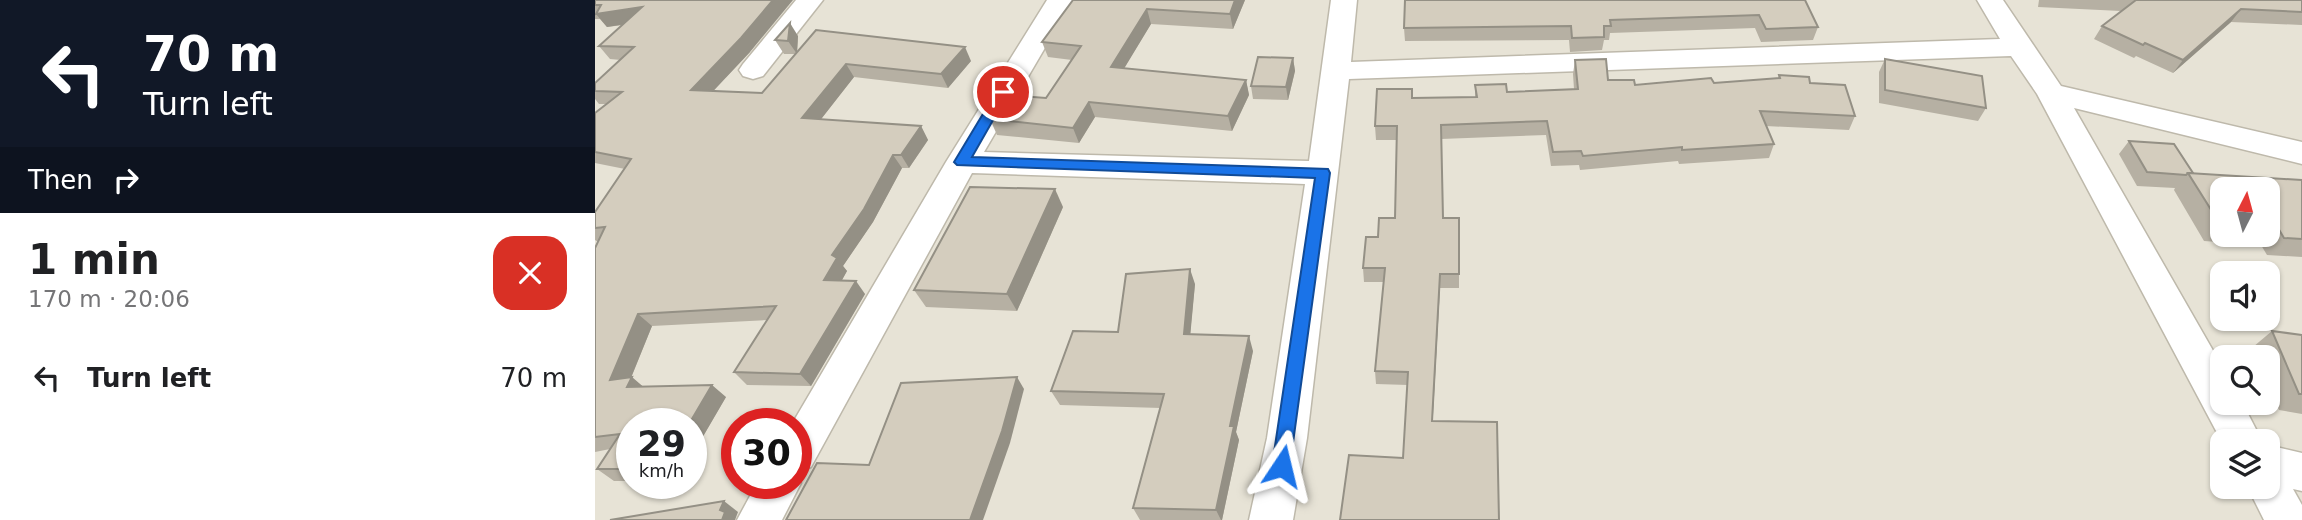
<!DOCTYPE html>
<html lang="en">
<head>
<meta charset="utf-8">
<style>
  body { margin:0; font-family:"DejaVu Sans",sans-serif; background:#f6f6f6; color:#202124; height:100vh; display:flex; flex-direction:column; font-size:26px; white-space:nowrap }
  * { box-sizing:border-box; margin:0 }
  p { font-size:23px; color:#757577 }
  .icon { flex:none; width:38px; height:38px; fill:none; stroke:currentColor; stroke-width:2; stroke-linecap:round; stroke-linejoin:round }
  .map { position:relative; flex:1; overflow:hidden }
  .drawer { display:flex; flex-direction:column; background:#fff; width:595px }
  .drawer>* { flex:none }
  .guide { background:#111827; color:#fff; overflow:hidden }
  .needle { width:46px; rotate:6deg }
  .controls { position:absolute; left:1615px; top:177px; display:grid; gap:14px }
  .controls a { display:grid; place-items:center; width:70px; height:70px; border-radius:14px; background:#fff; box-shadow:0 2px 5px #0004; font-size:35px }
  .speed { position:absolute; left:21px; top:408px; display:flex; gap:14px; font-size:35px; font-weight:700; text-align:center }
  .speed>* { display:grid; place-content:center; width:91px; height:91px; border-radius:50%; background:#fff; box-shadow:0 2px 5px #0004; line-height:1 }
  .speed small { font-size:18px; font-weight:400 }
  .speed .limit { border:10px solid #d22; background:#fff; color:#111 }
  .pin { position:absolute; display:grid; place-items:center; width:60px; height:60px; color:#fff; margin:-30px; border:4px solid #fff; border-radius:50%; box-shadow:0 2px 7px #0007 }
  .me { position:absolute; width:77px; margin:-38px; rotate:10deg; stroke-linejoin:round; filter:drop-shadow(0 0 5px #0008) }
  .turn { display:flex; align-items:center; gap:24px; height:147px; padding:0 28px; font-size:32px }
  .turn .icon { width:91px; height:91px; stroke-width:2.5 }
  .turn b { display:block; font-size:49px; line-height:60px }
  .then { display:flex; align-items:center; height:66px; padding:0 28px; background:#0003; gap:14px; font-size:26px }
  .round { display:grid; place-items:center; flex:none; width:74px; height:74px; border-radius:21px; background:#f6f6f6 }
  .headline { display:flex; align-items:center; justify-content:space-between; height:119px; padding:0 28px }
  h1 { font-size:42px; font-weight:600; line-height:52px }
  ul { padding:0; list-style:none }
  li { display:flex; align-items:center; gap:21px; height:91px; padding:0 28px }
  li div { flex:1 }
  li b { display:block; font-size:26px }
  li em { font-style:normal }
  main { display:flex; flex:1; min-height:0 }
  .map>svg:first-child { display:block }
  .residential { fill:#e7e3d6; fill-rule:evenodd }
  .lines { fill:none; stroke-linecap:round; stroke-linejoin:round }
  .minor-casing { stroke:#beb9ab; stroke-width:3 }
  .minor { fill:#fff; fill-rule:evenodd }
  .wall { fill:#b6b0a3; fill-rule:evenodd }
  .shaded-wall { fill:#949085 }
  .building { fill:#d4cdbe; stroke:#949085; stroke-width:2 }
  .route { fill:#1a73e8; stroke:#114b97; stroke-width:2 }
</style>
</head>
<body>
<main>
<section class="drawer">
<div class="guide">
<div class="turn"><svg class="icon" aria-label="left" viewBox="0 0 24 24"><path d="M17 20v-9H6M10 6l-5 5 5 5"/></svg><div><b>70 m</b>Turn left</div></div>
<div class="then">Then<svg class="icon" aria-label="right" viewBox="0 0 24 24"><path d="M7 20v-9h11M14 6l5 5-5 5"/></svg></div>
</div>
<div class="headline"><div><h1>1 min</h1><p>170 m · 20:06</p></div><a class="round" style="background:#d93025;color:#fff"><svg class="icon" aria-label="close" viewBox="0 0 24 24"><path d="M6 6l12 12M18 6L6 18"/></svg></a></div>
<ul>
<li><svg class="icon" aria-label="left" viewBox="0 0 24 24"><path d="M17 20v-9H6M10 6l-5 5 5 5"/></svg><div><b>Turn left</b></div><em>70 m</em></li>
</ul>
</section>
<div class="map">
<svg width="1707" height="520" viewBox="0 0 1707 520">
  <rect width="100%" height="100%" fill="#f3f1e8"/>
  <path class="residential" d="M 0,0 L 1707,0 L 1707,520 L 0,520 ZM 1628,189 L 1673,189 L 1673,234 L 1628,234 ZM 1628,273 L 1673,273 L 1673,318 L 1628,318 ZM 1628,357 L 1673,357 L 1673,402 L 1628,402 ZM 37,424 L 96,424 L 96,483 L 37,483 ZM 142,424 L 201,424 L 201,483 L 142,483 ZM 1628,441 L 1673,441 L 1673,486 L 1628,486 Z"/>
  <g class="lines">
    <defs>
      <g id="minor">
        <path d="M 201,0 L 228,0 L 168,76 L 158,79 L 148,76 L 144,70 L 148,64 Z"/>
        <path d="M 452,0 L 478,0 L 389,152 L 714,161 L 736,0 L 762,0 L 756,62 L 1405,39 L 1382,0 L 1408,0 L 1466,86 L 1707,142 L 1707,164 L 1479,108 L 1628,368 L 1628,402 L 1647,402 L 1667,441 L 1628,441 L 1628,444 L 1442,94 L 1416,56 L 754,79 L 712,438 L 698,520 L 654,520 L 672,438 L 710,184 L 377,173 L 216,467 L 201,472 L 206,483 L 187,520 L 142,520 L 162,483 L 201,483 L 201,424 L 197,424 L 351,162 Z"/>
        <path d="M 1673,445 L 1707,453 L 1707,491 L 1698,489 L 1707,505 L 1707,520 L 1669,520 L 1652,486 L 1673,486 Z"/>
      </g>
    </defs>
    <use href="#minor" class="minor-casing"/>
    <use href="#minor" class="minor"/>
  </g>
  <g class="wall">
    <path d="M 0,0 L 155,52 L 118,91 L 167,93 L 200,54 L 189,54 L 180,40 L 203,36 L 202,52 L 376,61 L 353,88 L 259,77 L 226,119 L 326,126 L 333,140 L 314,168 L 307,168 L 278,222 L 248,266 L 252,271 L 246,281 L 270,294 L 216,386 L 152,385 L 139,372 L 172,320 L 57,326 L 36,378 L 47,386 L 131,397 L 96,457 L 96,424 L 37,424 L 37,481 L 19,481 L 2,469 L 15,449 L 0,452 L 0,248 L 3,242 L 0,240 L 0,212 L 30,169 L 0,163 L 0,113 L 12,104 L 4,104 L 0,99 L 0,83 L 26,60 L 15,59 L 4,46 L 28,25 L 12,27 L 5,19 L 0,19 Z"/>
    <path d="M 478,0 L 650,0 L 638,29 L 556,24 L 529,68 L 651,80 L 654,95 L 637,131 L 500,117 L 484,143 L 402,135 L 395,119 L 451,98 L 477,60 L 453,57 L 447,42 Z"/>
    <path d="M 1210,0 L 1223,27 L 1218,40 L 1166,42 L 1160,28 L 1015,33 L 1014,40 L 1009,40 L 1007,50 L 975,52 L 974,40 L 810,41 L 809,28 Z"/>
    <path d="M 1444,0 L 1707,0 L 1707,25 L 1636,22 L 1578,73 L 1541,56 L 1539,58 L 1499,39 L 1507,26 L 1526,11 L 1443,7 Z"/>
    <path d="M 698,58 L 700,71 L 693,100 L 658,99 L 656,86 Z"/>
    <path d="M 1290,59 L 1391,108 L 1383,121 L 1284,103 L 1284,72 Z"/>
    <path d="M 980,60 L 1013,80 L 1040,85 L 1119,83 L 1183,78 L 1184,75 L 1215,83 L 1260,116 L 1254,130 L 1171,126 L 1179,144 L 1174,158 L 1084,164 L 1083,161 L 985,170 L 984,165 L 956,166 L 951,135 L 846,139 L 848,218 L 864,218 L 864,288 L 845,288 L 808,458 L 813,385 L 781,384 L 780,371 L 789,282 L 769,282 L 768,268 L 783,237 L 800,218 L 802,140 L 781,140 L 780,126 L 817,89 L 818,98 L 880,97 L 880,85 L 912,92 L 979,89 L 978,74 Z"/>
    <path d="M 1534,141 L 1598,173 L 1707,180 L 1707,257 L 1672,255 L 1666,245 L 1609,241 L 1579,190 L 1580,188 L 1542,186 L 1524,154 ZM 1628,189 L 1673,189 L 1673,234 L 1628,234 Z"/>
    <path d="M 468,207 L 422,311 L 331,307 L 319,290 Z"/>
    <path d="M 600,284 L 595,334 L 658,351 L 641,432 L 644,440 L 627,520 L 545,520 L 538,508 L 566,408 L 465,405 L 456,391 L 523,332 Z"/>
    <path d="M 1677,331 L 1707,335 L 1707,414 L 1684,410 L 1673,383 L 1673,357 L 1662,357 L 1658,347 Z"/>
  </g>
  <g class="shaded-wall">
    <path d="M 178,0 L 198,0 L 155,52 L 107,103 L 96,90 Z"/>
    <path d="M 640,0 L 650,0 L 638,29 L 635,14 Z"/>
    <path d="M 47,7 L 57,20 L 12,27 L 1,14 Z"/>
    <path d="M 552,9 L 556,24 L 521,82 L 516,67 Z"/>
    <path d="M 1646,9 L 1636,22 L 1578,73 L 1588,60 Z"/>
    <path d="M 195,23 L 203,36 L 202,54 L 193,41 Z"/>
    <path d="M 370,47 L 376,61 L 353,88 L 346,74 Z"/>
    <path d="M 698,58 L 700,71 L 693,100 L 691,87 Z"/>
    <path d="M 251,64 L 259,77 L 216,132 L 207,118 Z"/>
    <path d="M 651,80 L 654,95 L 637,131 L 633,116 Z"/>
    <path d="M 494,102 L 500,117 L 484,143 L 478,128 Z"/>
    <path d="M 326,126 L 333,140 L 314,168 L 306,155 Z"/>
    <path d="M 298,155 L 307,168 L 278,222 L 248,266 L 252,271 L 240,293 L 229,280 L 237,255 Z"/>
    <path d="M 460,189 L 468,207 L 422,311 L 412,294 Z"/>
    <path d="M 595,269 L 600,284 L 594,349 L 589,334 Z"/>
    <path d="M 845,274 L 845,288 L 837,433 L 837,421 Z"/>
    <path d="M 261,281 L 270,294 L 216,386 L 205,374 Z"/>
    <path d="M 43,314 L 57,326 L 33,385 L 37,377 L 52,390 L 30,393 L 15,380 Z"/>
    <path d="M 654,336 L 658,351 L 641,432 L 644,440 L 627,520 L 626,520 L 621,510 L 635,426 Z"/>
    <path d="M 422,377 L 429,389 L 415,443 L 388,520 L 375,520 Z"/>
    <path d="M 117,385 L 131,397 L 96,457 L 96,424 L 94,424 Z"/>
    <path d="M 129,501 L 143,512 L 140,520 L 127,520 L 125,510 Z"/>
  </g>
  <g class="building">
    <path d="M 0,0 L 178,0 L 146,38 L 96,90 L 167,93 L 221,30 L 370,47 L 346,74 L 251,64 L 207,118 L 326,126 L 306,155 L 298,155 L 269,209 L 237,255 L 242,258 L 229,280 L 261,281 L 205,374 L 139,372 L 181,306 L 43,314 L 15,380 L 37,377 L 32,387 L 117,385 L 94,424 L 37,424 L 37,469 L 2,469 L 25,434 L 0,437 L 0,248 L 10,227 L 0,228 L 0,212 L 36,159 L 0,152 L 0,113 L 27,92 L 0,91 L 0,83 L 39,47 L 4,46 L 47,7 L 1,14 L 6,5 L 0,5 Z"/>
    <path d="M 478,0 L 640,0 L 635,14 L 552,9 L 516,67 L 651,80 L 633,116 L 494,102 L 478,128 L 395,119 L 410,95 L 451,98 L 486,46 L 447,42 Z"/>
    <path d="M 810,0 L 1210,0 L 1223,27 L 1171,29 L 1164,15 L 1015,20 L 1016,26 L 1009,26 L 1009,37 L 977,38 L 976,26 L 809,28 Z"/>
    <path d="M 1541,0 L 1707,0 L 1707,12 L 1646,9 L 1588,60 L 1550,43 L 1548,45 L 1507,26 Z"/>
    <path d="M 195,23 L 193,41 L 180,40 Z"/>
    <path d="M 663,57 L 698,58 L 691,87 L 656,86 Z"/>
    <path d="M 1011,59 L 1013,80 L 1039,80 L 1040,85 L 1116,78 L 1119,83 L 1185,78 L 1184,75 L 1214,77 L 1215,83 L 1250,85 L 1260,116 L 1165,111 L 1179,144 L 1087,150 L 1087,147 L 988,156 L 986,151 L 958,152 L 952,121 L 846,125 L 848,218 L 864,218 L 864,274 L 845,274 L 837,421 L 902,422 L 904,520 L 745,520 L 754,455 L 808,458 L 813,372 L 780,371 L 790,268 L 768,268 L 771,237 L 783,237 L 784,218 L 800,218 L 802,126 L 780,126 L 782,89 L 817,89 L 817,98 L 882,97 L 880,85 L 911,84 L 912,92 L 983,89 L 980,60 Z"/>
    <path d="M 1290,59 L 1387,76 L 1391,108 L 1290,90 Z"/>
    <path d="M 1534,141 L 1579,144 L 1598,173 L 1593,173 L 1591,175 L 1552,172 Z"/>
    <path d="M 1593,173 L 1707,180 L 1707,239 L 1689,238 L 1683,228 L 1673,227 L 1673,189 L 1628,189 L 1628,224 L 1625,224 Z"/>
    <path d="M 375,187 L 460,189 L 412,294 L 319,290 Z"/>
    <path d="M 595,269 L 589,334 L 654,336 L 635,426 L 639,426 L 621,510 L 538,508 L 569,394 L 456,391 L 478,331 L 523,332 L 531,274 Z"/>
    <path d="M 1677,331 L 1707,335 L 1707,394 L 1704,394 Z"/>
    <path d="M 422,377 L 407,431 L 375,520 L 191,520 L 222,463 L 274,465 L 306,383 Z"/>
    <path d="M 129,501 L 125,510 L 130,512 L 127,520 L 15,520 Z"/>
  </g>
  <path class="route" d="M 408,88 L 414,92 L 377,157 L 733,169 L 735,173 L 694,472 L 687,474 L 680,472 L 677,466 L 720,178 L 362,165 L 359,162 L 403,89 Z"/>
</svg>
<div class="controls">
<a><svg class="needle" viewBox="-14 -14 28 28"><path d="M0-13l5 13h-10z" fill="#e53935"/><path d="M0 13l5-13h-10z" fill="#757577"/></svg></a>
<a><svg class="icon" aria-label="sound" viewBox="0 0 24 24"><path d="M4 9h4l5-4v14l-5-4H4zM17 9q2 3 0 6"/></svg></a>
<a><svg class="icon" aria-label="search" viewBox="0 0 24 24"><circle cx="10" cy="10" r="6"/><path d="M15 15l6 6"/></svg></a>
<a><svg class="icon" aria-label="layers" viewBox="0 0 24 24"><path d="M12 4l9 5-9 5-9-5zM3 14l9 5 9-5"/></svg></a>
</div>
<div class="speed"><div>29<small>km/h</small></div><div class="limit">30</div></div>
<div class="pin" style="left:408px;top:92px;background:#d93025"><svg class="icon" aria-label="arrive" viewBox="0 0 24 24"><path d="M6 21V4h12l-3 4 3 4H6"/></svg></div>
<svg class="me" style="left:687px;top:466px" viewBox="-20 -20 40 40"><path d="M0-17L14 15 0 8-14 15z" fill="#1a73e8" stroke="#fff" stroke-width="4"/></svg>
</div>
</main>
</body>
</html>
